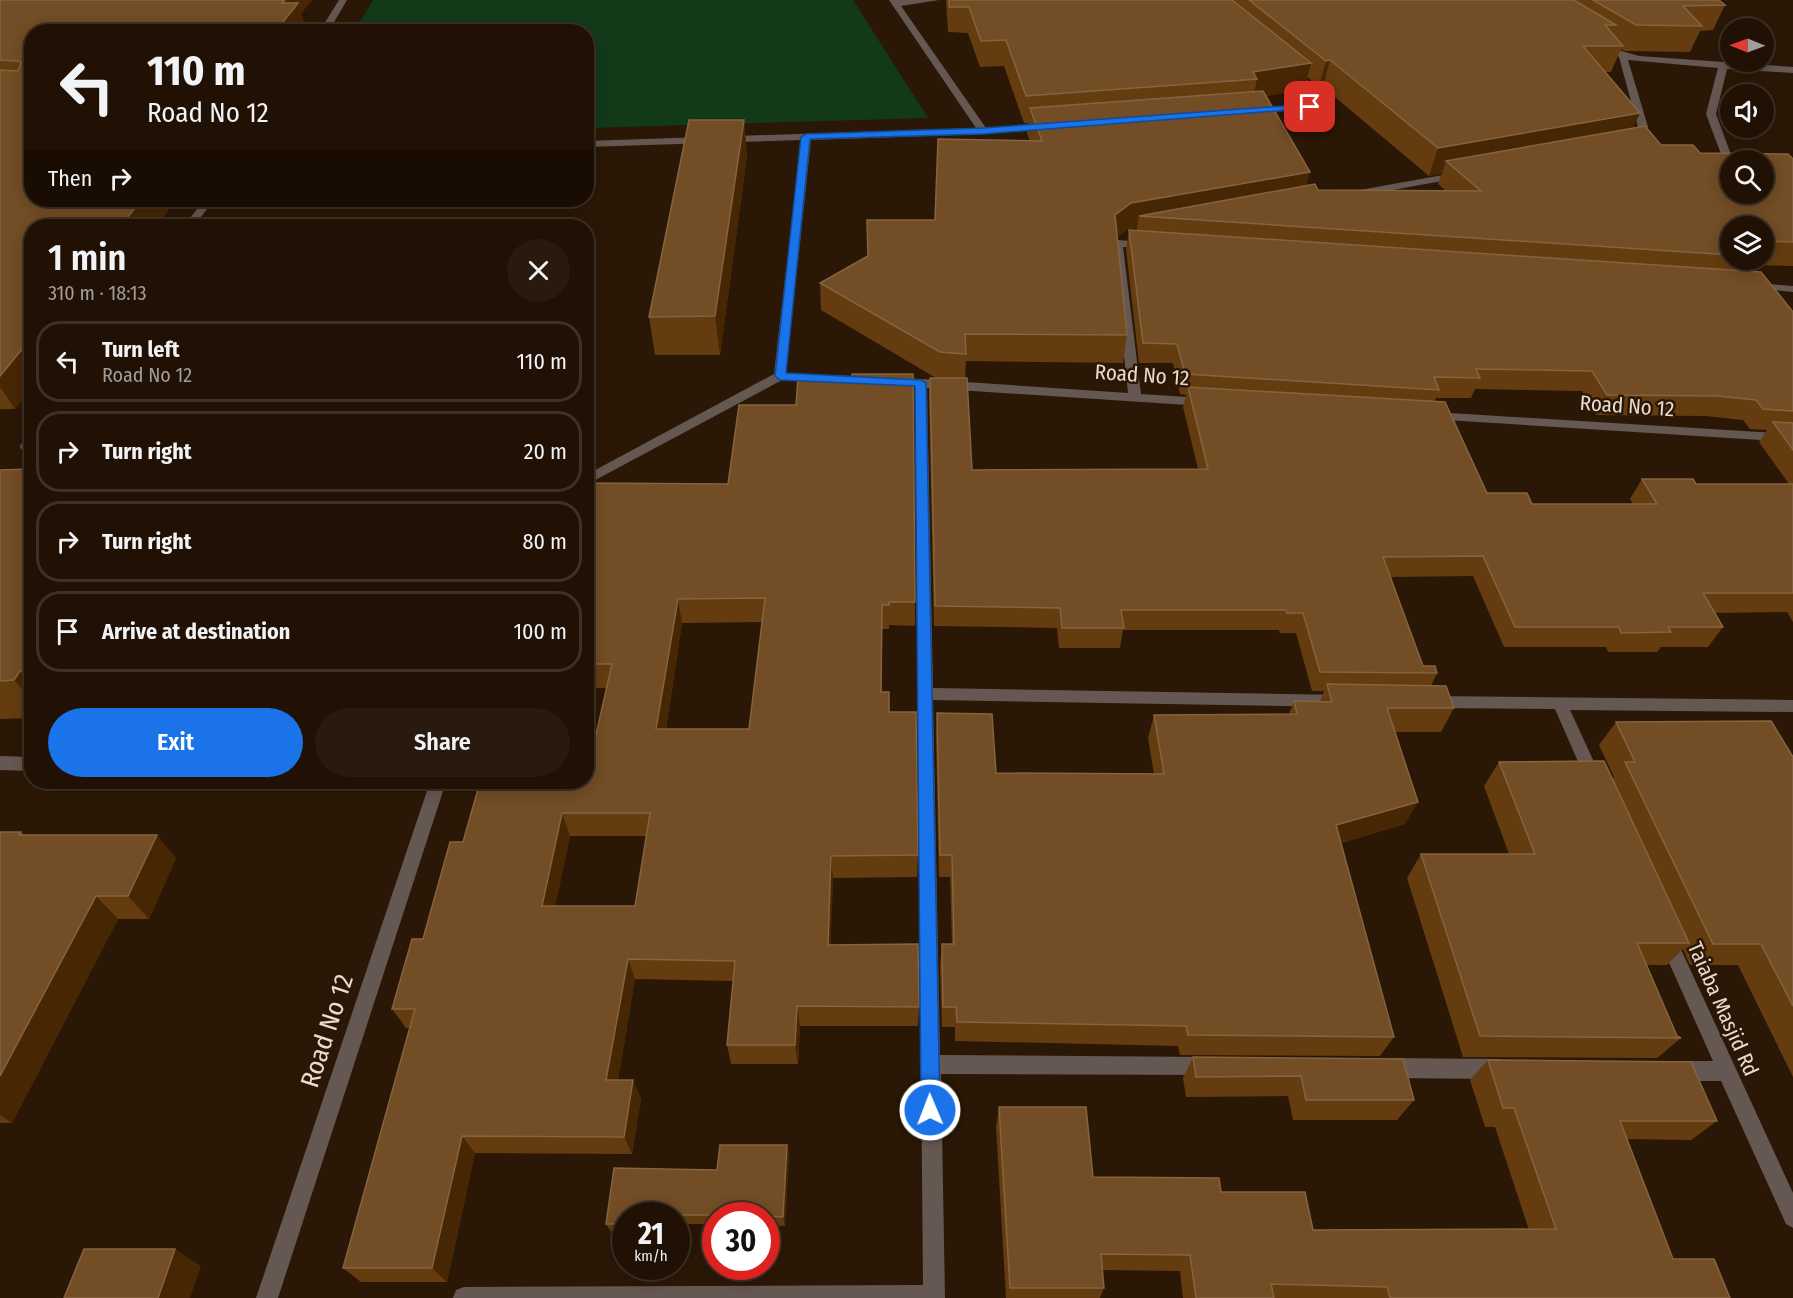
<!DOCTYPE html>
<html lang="en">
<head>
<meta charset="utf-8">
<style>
  body { margin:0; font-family:"Fira Sans Condensed",sans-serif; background:#281a0e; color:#f1f3f6; height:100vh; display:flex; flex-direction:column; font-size:22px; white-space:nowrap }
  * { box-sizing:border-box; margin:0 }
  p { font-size:20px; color:#a29d9a }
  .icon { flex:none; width:33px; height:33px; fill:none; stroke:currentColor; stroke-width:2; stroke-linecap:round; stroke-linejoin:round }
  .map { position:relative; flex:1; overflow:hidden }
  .panel { position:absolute; left:24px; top:219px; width:570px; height:570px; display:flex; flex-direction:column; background:#201104; border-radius:24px; box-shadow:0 3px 15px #0003,0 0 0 2px #3d3126 }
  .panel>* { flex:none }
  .hud { position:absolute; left:24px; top:24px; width:570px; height:183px; border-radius:24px; box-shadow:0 3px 15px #0003,0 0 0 2px #3d3126; background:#201104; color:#f1f3f6; overflow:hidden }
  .needle { width:39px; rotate:271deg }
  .tools { position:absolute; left:1720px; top:18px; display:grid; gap:12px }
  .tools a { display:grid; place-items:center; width:54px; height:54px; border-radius:50%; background:#201104; box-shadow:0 3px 15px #0003,0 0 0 2px #3d3126; font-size:30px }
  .speed { position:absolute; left:612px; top:1202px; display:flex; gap:12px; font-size:30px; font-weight:700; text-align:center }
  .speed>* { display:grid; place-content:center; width:78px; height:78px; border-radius:50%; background:#201104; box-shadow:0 3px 15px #0003,0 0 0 2px #3d3126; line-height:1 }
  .speed small { font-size:15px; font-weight:400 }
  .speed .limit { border:9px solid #d22; background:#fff; color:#111 }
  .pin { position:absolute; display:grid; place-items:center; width:51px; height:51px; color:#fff; margin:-26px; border-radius:12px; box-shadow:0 3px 9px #0006 }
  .me { position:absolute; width:66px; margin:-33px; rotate:359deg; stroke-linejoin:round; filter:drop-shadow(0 0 4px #0008) }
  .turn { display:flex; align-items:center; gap:21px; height:126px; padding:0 24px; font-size:27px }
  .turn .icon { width:78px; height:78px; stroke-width:2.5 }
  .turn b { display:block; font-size:42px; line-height:51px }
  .then { display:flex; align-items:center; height:57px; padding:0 24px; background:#0003; gap:12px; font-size:22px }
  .round { display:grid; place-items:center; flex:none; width:63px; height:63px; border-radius:32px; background:#281a0e }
  .overview { display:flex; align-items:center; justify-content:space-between; height:102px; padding:0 24px }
  h1 { font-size:36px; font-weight:600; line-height:45px }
  .primary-button { display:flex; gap:12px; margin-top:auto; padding:12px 24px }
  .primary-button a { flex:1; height:69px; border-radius:36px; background:#1a73e8; color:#fff; font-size:24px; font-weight:600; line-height:69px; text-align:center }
  .primary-button a+a { background:#281a0e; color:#f1f3f6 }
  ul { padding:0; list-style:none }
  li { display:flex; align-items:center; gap:18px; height:81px; margin:0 12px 9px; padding:0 12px; border:3px solid #3d3126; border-radius:24px }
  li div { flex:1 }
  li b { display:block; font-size:22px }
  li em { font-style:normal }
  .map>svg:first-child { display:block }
  .green { fill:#123a19 }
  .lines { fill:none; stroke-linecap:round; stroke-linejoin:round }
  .minor { fill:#655853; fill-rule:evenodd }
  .wall { fill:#643c10; fill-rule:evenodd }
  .shaded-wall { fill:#472604 }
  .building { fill:#724d25; stroke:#856440; stroke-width:1.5; fill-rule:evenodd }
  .route { fill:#1a73e8; stroke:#114b97; stroke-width:1.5 }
  .labels { text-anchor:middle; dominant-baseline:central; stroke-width:5; stroke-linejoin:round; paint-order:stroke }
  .street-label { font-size:21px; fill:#e9dcd1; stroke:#2b1706 }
  .near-street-label { font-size:26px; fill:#e9dcd1; stroke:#2b1706 }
</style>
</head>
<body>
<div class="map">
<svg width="1793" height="1298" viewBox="0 0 1793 1298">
  <rect width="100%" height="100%" fill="#2b1706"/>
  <path class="green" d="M 373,0 L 853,0 L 928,118 L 587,128 L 586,32 L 354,32 Z"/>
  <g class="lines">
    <g class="minor">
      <path d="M 339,0 L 347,0 L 328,32 L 319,32 Z"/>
      <path d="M 889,0 L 939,0 L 901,6 L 986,128 L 1049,123 L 1054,126 L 1049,129 L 983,134 L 811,140 L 786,373 L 850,376 L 856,380 L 850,384 L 782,380 L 586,485 L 586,475 L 774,374 L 801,140 L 586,147 L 586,141 L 976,128 Z"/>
      <path d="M 1615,49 L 1639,56 L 1793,67 L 1793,73 L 1727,69 L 1716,114 L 1733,160 L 1729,165 L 1724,162 L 1706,114 L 1718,68 L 1628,60 L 1648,127 L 1645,139 L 1636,144 L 1631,141 L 1637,136 L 1638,127 L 1619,57 L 1611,52 Z"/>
      <path d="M 1290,67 L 1327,96 L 1329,98 L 1324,105 L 1310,110 L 1252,113 L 1252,109 L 1255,108 C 1271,107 1308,109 1319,99 L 1287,72 L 1286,70 Z"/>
      <path d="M 1460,172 L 1464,173 L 1464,177 L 1354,197 L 1349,194 L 1354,191 Z"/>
      <path d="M 204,200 L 214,200 L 194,226 L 184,226 Z"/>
      <path d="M 1117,240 L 1147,242 L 1152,245 L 1147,248 L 1123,247 L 1141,394 L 1203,398 L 1209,402 L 1203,406 L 927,388 L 933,688 L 1340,695 L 1345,697 L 1348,701 L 1345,705 L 1340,707 L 933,700 L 940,1055 L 1209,1057 L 1216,1059 L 1219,1066 L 1216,1073 L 1209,1075 L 941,1074 L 945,1298 L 453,1298 L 456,1290 L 464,1287 L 923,1285 L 915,387 L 895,386 L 889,382 L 895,378 L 921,379 L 1128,393 L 1112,243 Z"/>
      <path d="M 1755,283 L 1793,286 L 1793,292 L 1751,288 L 1749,286 Z"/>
      <path d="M 1434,412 L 1793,434 L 1793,442 L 1430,419 L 1428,416 L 1430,413 Z"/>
      <path d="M 32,435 L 32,448 L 21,449 L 20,446 L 27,436 Z"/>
      <path d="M 1433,696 L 1793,700 L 1793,712 L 1570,710 L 1601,777 L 1599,782 L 1593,784 L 1587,782 L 1555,709 L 1433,708 L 1427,706 L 1425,702 L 1427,698 Z"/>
      <path d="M 0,756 L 32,757 L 32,771 L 0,770 Z"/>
      <path d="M 430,782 L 446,782 L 278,1298 L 256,1298 Z"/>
      <path d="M 1667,930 L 1673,932 L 1793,1193 L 1793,1228 L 1786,1224 L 1721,1081 L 1677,1081 L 1670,1078 L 1667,1071 L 1670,1064 L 1677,1061 L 1713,1061 L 1658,938 L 1661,932 Z"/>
      <path d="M 1386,1058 L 1500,1059 L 1507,1062 L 1510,1069 L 1507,1076 L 1500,1079 L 1386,1078 L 1379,1075 L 1376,1068 L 1379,1061 Z"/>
    </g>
  </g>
  <g class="wall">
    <path d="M 0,0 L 301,14 L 306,27 L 303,32 L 32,32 L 32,200 L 176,200 L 15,409 L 0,409 Z"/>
    <path d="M 946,0 L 1719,0 L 1725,5 L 1713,30 L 1700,31 L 1690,52 L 1624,51 L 1621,49 L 1611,72 L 1605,72 L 1640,113 L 1633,128 L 1661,145 L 1700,153 L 1793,159 L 1793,266 L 1750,265 L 1746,271 L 1793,312 L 1793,622 L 1787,612 L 1715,613 L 1723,627 L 1708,647 L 1661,647 L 1657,652 L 1608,652 L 1606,647 L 1504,647 L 1473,576 L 1390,577 L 1423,666 L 1437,673 L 1431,686 L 1454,708 L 1441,732 L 1395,732 L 1405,824 L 1341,843 L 1394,1037 L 1380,1056 L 1180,1055 L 1178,1046 L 955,1041 L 955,1027 L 942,1027 L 940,965 L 942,944 L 952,944 L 950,877 L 939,877 L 936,736 L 937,713 L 996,773 L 1154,774 L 1148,738 L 1154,715 L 1289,714 L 1294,701 L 1320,701 L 1324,691 L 1312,691 L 1296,633 L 1280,633 L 1279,630 L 1123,630 L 1120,648 L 1059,648 L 1057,628 L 934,626 L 929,398 L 930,378 L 936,378 L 821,310 L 820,283 L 935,220 L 1030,141 L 1027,133 L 1028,123 L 1024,123 L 1004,66 L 980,67 L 968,33 L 948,32 ZM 1307,77 L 1319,87 L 1323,87 L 1429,176 L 1442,173 L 1438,184 L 1446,191 L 1318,190 L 1306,186 L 1265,96 L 1304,90 ZM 1731,226 L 1764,226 L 1764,260 L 1731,260 ZM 1137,228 L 1136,231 L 1129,230 L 1126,249 L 1139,363 L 1173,363 L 1180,394 L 1186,395 L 1183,407 L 1198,469 L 972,470 L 965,378 L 966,361 L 1123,363 L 1127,335 L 1117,237 L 1127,230 ZM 1475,389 L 1582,391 L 1596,415 L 1705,416 L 1743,420 L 1750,429 L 1767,430 L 1759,442 L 1789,484 L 1696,484 L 1642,479 L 1630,499 L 1633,504 L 1532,504 L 1487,493 L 1434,402 L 1436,398 L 1471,398 Z"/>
    <path d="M 744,120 L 747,156 L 720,355 L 655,355 L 649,317 Z"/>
    <path d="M 32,465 L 32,718 L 0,719 L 0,470 L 29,469 Z"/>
    <path d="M 586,483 L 915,602 L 915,626 L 889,625 L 889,629 L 882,629 L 882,692 L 889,712 L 918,855 L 917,877 L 833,878 L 830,945 L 919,1007 L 918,1026 L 800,1026 L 798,1064 L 731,1064 L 727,1045 L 733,981 L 635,979 L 618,1080 L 633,1080 L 641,1099 L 632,1154 L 475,1153 L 447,1282 L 361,1282 L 343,1268 L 410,1028 L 406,1028 L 392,1009 L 423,939 L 463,842 L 593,748 L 607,688 L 586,688 ZM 762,622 L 749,729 L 666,729 L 682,623 ZM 570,836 L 646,836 L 635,906 L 555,906 Z"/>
    <path d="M 1616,722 L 1793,757 L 1793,1077 L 1738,965 L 1690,965 L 1683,949 L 1667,965 L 1647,965 L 1677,1036 L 1681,1038 L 1657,1058 L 1463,1057 L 1407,878 L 1421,854 L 1509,854 L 1484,786 L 1499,762 L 1612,779 L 1614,777 L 1599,745 Z"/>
    <path d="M 0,832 L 21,832 L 24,835 L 176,858 L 149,919 L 118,919 L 12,1123 L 0,1123 Z"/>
    <path d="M 1193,1057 L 1403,1059 L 1414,1100 L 1397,1120 L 1293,1120 L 1288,1096 L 1186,1097 L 1183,1078 Z"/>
    <path d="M 1488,1060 L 1717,1121 L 1691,1140 L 1627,1139 L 1673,1259 L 1730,1298 L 1183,1298 L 1180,1271 L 1102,1270 L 1104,1288 L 1100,1298 L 1006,1298 L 996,1126 L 999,1107 L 1093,1177 L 1221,1192 L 1313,1230 L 1529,1230 L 1495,1127 L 1485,1127 L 1470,1080 Z"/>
    <path d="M 787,1145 L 789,1155 L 785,1226 L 766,1225 L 766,1215 L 716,1215 L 716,1224 L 676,1224 L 676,1215 L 626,1215 L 626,1233 L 611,1232 L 606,1224 L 717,1170 Z"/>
  </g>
  <g class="shaded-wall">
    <path d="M 285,0 L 312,0 L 301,14 L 306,27 L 303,32 L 275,32 L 282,3 Z"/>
    <path d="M 1330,60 L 1323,87 L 1319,87 L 1326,61 Z"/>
    <path d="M 1311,63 L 1304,90 L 1253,98 L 1257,79 L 1253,72 Z"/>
    <path d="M 1640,113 L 1628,140 L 1446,161 L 1442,173 L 1429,176 L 1438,148 Z"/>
    <path d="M 744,120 L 747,156 L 720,355 L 715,316 Z"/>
    <path d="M 1310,172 L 1303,198 L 1139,216 L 1137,228 L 1127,230 L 1111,241 L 1115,215 L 1131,203 Z"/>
    <path d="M 142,200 L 176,200 L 155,226 L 120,226 Z"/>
    <path d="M 32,337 L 32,388 L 15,409 L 0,387 L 0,376 Z"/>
    <path d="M 678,599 L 682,623 L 662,752 L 656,729 Z"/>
    <path d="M 20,671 L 32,685 L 32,700 L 14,680 Z"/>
    <path d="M 1418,802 L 1405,824 L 1325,847 L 1336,825 Z"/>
    <path d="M 562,813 L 570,836 L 551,927 L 542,906 Z"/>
    <path d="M 157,835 L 176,858 L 149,919 L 128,896 Z"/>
    <path d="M 831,856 L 833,878 L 830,965 L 828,945 Z"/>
    <path d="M 96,896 L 118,919 L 12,1123 L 0,1115 L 0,1076 Z"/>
    <path d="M 628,959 L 635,979 L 615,1099 L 606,1080 Z"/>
    <path d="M 797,1006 L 800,1026 L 798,1064 L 795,1045 Z"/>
    <path d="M 633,1080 L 641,1099 L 632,1154 L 624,1137 Z"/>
    <path d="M 462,1136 L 475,1153 L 447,1282 L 432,1268 Z"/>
    <path d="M 787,1145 L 789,1155 L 785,1226 L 783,1217 Z"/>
    <path d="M 175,1249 L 201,1266 L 190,1298 L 158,1298 Z"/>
  </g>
  <g class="building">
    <path d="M 0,0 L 285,0 L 282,3 L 298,3 L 275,32 L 32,32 L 32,200 L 142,200 L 120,226 L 32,226 L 32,337 L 0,376 L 0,70 L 18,71 L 21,63 L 19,61 L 0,60 Z"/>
    <path d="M 949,0 L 1232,0 L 1311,63 L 1253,72 L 1257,79 L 1026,96 L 1006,40 L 981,41 L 969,7 L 949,7 Z"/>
    <path d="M 1249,0 L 1574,0 L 1616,25 L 1605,25 L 1623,46 L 1583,46 L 1640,113 L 1438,148 L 1330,60 L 1326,61 Z"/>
    <path d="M 1593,0 L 1719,0 L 1725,5 L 1683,6 L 1702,26 L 1636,25 Z"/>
    <path d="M 1263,91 L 1310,172 L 1131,203 L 1115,215 L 1127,335 L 965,334 L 966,354 L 940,352 L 820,283 L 868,256 L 867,220 L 935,220 L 938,139 L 1042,141 L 1030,108 Z"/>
    <path d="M 689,120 L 744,120 L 715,316 L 649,317 Z"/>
    <path d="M 1645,126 L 1661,145 L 1693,145 L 1700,153 L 1788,154 L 1793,159 L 1793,242 L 1764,241 L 1764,226 L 1731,226 L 1731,255 L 1139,216 L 1315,184 L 1318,190 L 1481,191 L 1446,161 ZM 1731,160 L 1764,160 L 1764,194 L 1731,194 Z"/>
    <path d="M 1129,230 L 1761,272 L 1793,312 L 1793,411 L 1763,409 L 1756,400 L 1718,396 L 1607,395 L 1592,371 L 1476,369 L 1480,378 L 1434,377 L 1439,390 L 1185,374 L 1177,344 L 1143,343 Z"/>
    <path d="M 852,374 L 913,374 L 915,602 L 889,602 L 889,605 L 882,605 L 881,692 L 889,692 L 889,712 L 916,712 L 918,855 L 831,856 L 828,945 L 918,944 L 919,1007 L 797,1006 L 795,1045 L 727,1045 L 735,961 L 628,959 L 606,1080 L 633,1080 L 624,1137 L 462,1136 L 432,1268 L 343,1268 L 415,1009 L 392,1009 L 412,939 L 423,939 L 450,842 L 463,842 L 480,782 L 586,782 L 586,748 L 593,748 L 612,664 L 586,664 L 586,483 L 728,484 L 739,405 L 796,405 L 798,378 L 852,379 ZM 765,598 L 749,729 L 656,729 L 678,599 ZM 562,813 L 650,813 L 635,906 L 542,906 Z"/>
    <path d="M 930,378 L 967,378 L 972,470 L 1208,469 L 1188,387 L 1445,402 L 1487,493 L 1527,493 L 1532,504 L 1657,504 L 1642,479 L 1693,479 L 1696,484 L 1793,484 L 1793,593 L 1703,593 L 1723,627 L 1668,627 L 1671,632 L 1621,633 L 1619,627 L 1515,627 L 1483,556 L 1383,557 L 1423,666 L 1435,666 L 1437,673 L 1320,672 L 1303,613 L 1287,613 L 1286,610 L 1121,610 L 1124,628 L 1062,628 L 1060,608 L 935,606 Z"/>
    <path d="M 1773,422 L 1793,423 L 1793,450 Z"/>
    <path d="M 32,465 L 32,671 L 20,671 L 14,680 L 0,681 L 0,470 L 29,469 Z"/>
    <path d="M 1327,684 L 1446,686 L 1454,708 L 1387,708 L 1418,802 L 1336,825 L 1394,1037 L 1188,1035 L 1186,1026 L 957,1022 L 956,1007 L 943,1007 L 942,944 L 954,944 L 952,855 L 940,855 L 937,713 L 992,714 L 996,773 L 1164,774 L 1154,715 L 1297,714 L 1294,701 L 1332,702 Z"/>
    <path d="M 1771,721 L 1793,757 L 1793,1006 L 1761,944 L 1713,944 L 1625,762 L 1635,762 L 1616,722 Z"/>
    <path d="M 1604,761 L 1689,943 L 1637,943 L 1677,1036 L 1681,1038 L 1480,1036 L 1421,854 L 1535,854 L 1499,762 Z"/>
    <path d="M 0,832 L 21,832 L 19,835 L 157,835 L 128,896 L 96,896 L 0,1076 Z"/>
    <path d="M 1193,1057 L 1403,1059 L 1414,1100 L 1306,1100 L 1301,1076 L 1196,1077 Z"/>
    <path d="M 1488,1060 L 1691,1062 L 1717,1121 L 1620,1121 L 1673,1259 L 1714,1259 L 1730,1298 L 1390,1298 L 1387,1287 L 1271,1284 L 1274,1298 L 1196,1298 L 1190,1255 L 1101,1254 L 1104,1288 L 1010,1288 L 999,1107 L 1086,1107 L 1093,1177 L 1219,1178 L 1221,1192 L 1305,1192 L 1313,1230 L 1556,1229 L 1514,1108 L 1503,1108 Z"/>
    <path d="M 720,1145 L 787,1145 L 783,1217 L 766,1216 L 766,1215 L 626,1215 L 626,1224 L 606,1224 L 614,1168 L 717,1170 Z"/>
    <path d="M 84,1249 L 175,1249 L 158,1298 L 64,1298 Z"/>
  </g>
  <path class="route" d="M 1310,104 L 1313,105 L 1313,108 L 983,134 L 810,139 L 786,373 L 921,380 L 926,383 L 940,1110 L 937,1117 L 930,1119 L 924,1117 L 921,1110 L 915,386 L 780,380 L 775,376 L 801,137 L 806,134 L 983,128 Z"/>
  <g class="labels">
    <g class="street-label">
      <text transform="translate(1142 375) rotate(4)">Road No 12</text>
      <text transform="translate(1627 406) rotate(4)">Road No 12</text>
      <text transform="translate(1723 1009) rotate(66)">Taiaba Masjid Rd</text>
    </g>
    <g class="near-street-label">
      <text transform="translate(327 1031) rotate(-72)">Road No 12</text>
    </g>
  </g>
</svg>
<div class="tools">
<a><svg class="needle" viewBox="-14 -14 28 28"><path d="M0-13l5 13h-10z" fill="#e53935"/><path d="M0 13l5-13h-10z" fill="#a29d9a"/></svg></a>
<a><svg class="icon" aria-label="sound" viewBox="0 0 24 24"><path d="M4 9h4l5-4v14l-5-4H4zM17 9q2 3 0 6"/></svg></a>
<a><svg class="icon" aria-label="search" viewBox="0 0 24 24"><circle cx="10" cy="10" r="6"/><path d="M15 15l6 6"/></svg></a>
<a><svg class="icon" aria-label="layers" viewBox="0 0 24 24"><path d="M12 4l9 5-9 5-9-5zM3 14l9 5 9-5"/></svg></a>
</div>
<div class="speed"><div>21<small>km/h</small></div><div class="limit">30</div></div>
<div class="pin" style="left:1310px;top:107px;background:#d93025"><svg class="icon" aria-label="arrive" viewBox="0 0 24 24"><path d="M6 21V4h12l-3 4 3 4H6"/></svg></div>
<svg class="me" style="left:930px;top:1110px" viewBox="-20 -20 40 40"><circle r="17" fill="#1a73e8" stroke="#fff" stroke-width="3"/><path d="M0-11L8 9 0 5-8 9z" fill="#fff"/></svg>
<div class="hud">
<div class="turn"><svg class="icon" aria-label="left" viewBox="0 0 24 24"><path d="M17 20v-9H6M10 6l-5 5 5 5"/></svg><div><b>110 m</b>Road No 12</div></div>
<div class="then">Then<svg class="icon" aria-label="right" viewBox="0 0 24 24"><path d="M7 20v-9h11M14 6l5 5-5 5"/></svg></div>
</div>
<section class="panel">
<div class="overview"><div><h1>1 min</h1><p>310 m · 18:13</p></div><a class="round"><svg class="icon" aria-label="close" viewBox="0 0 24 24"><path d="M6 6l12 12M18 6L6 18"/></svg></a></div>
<ul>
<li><svg class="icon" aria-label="left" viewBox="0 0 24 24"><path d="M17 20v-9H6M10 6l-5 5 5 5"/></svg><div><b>Turn left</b><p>Road No 12</p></div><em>110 m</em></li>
<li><svg class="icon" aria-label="right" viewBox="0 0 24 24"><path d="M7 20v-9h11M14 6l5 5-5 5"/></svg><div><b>Turn right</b></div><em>20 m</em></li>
<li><svg class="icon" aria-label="right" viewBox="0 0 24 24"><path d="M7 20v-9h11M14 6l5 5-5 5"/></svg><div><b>Turn right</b></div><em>80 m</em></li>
<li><svg class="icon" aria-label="arrive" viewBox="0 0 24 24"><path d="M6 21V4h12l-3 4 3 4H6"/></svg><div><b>Arrive at destination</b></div><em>100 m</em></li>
</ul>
<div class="primary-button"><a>Exit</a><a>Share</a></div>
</section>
</div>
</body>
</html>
